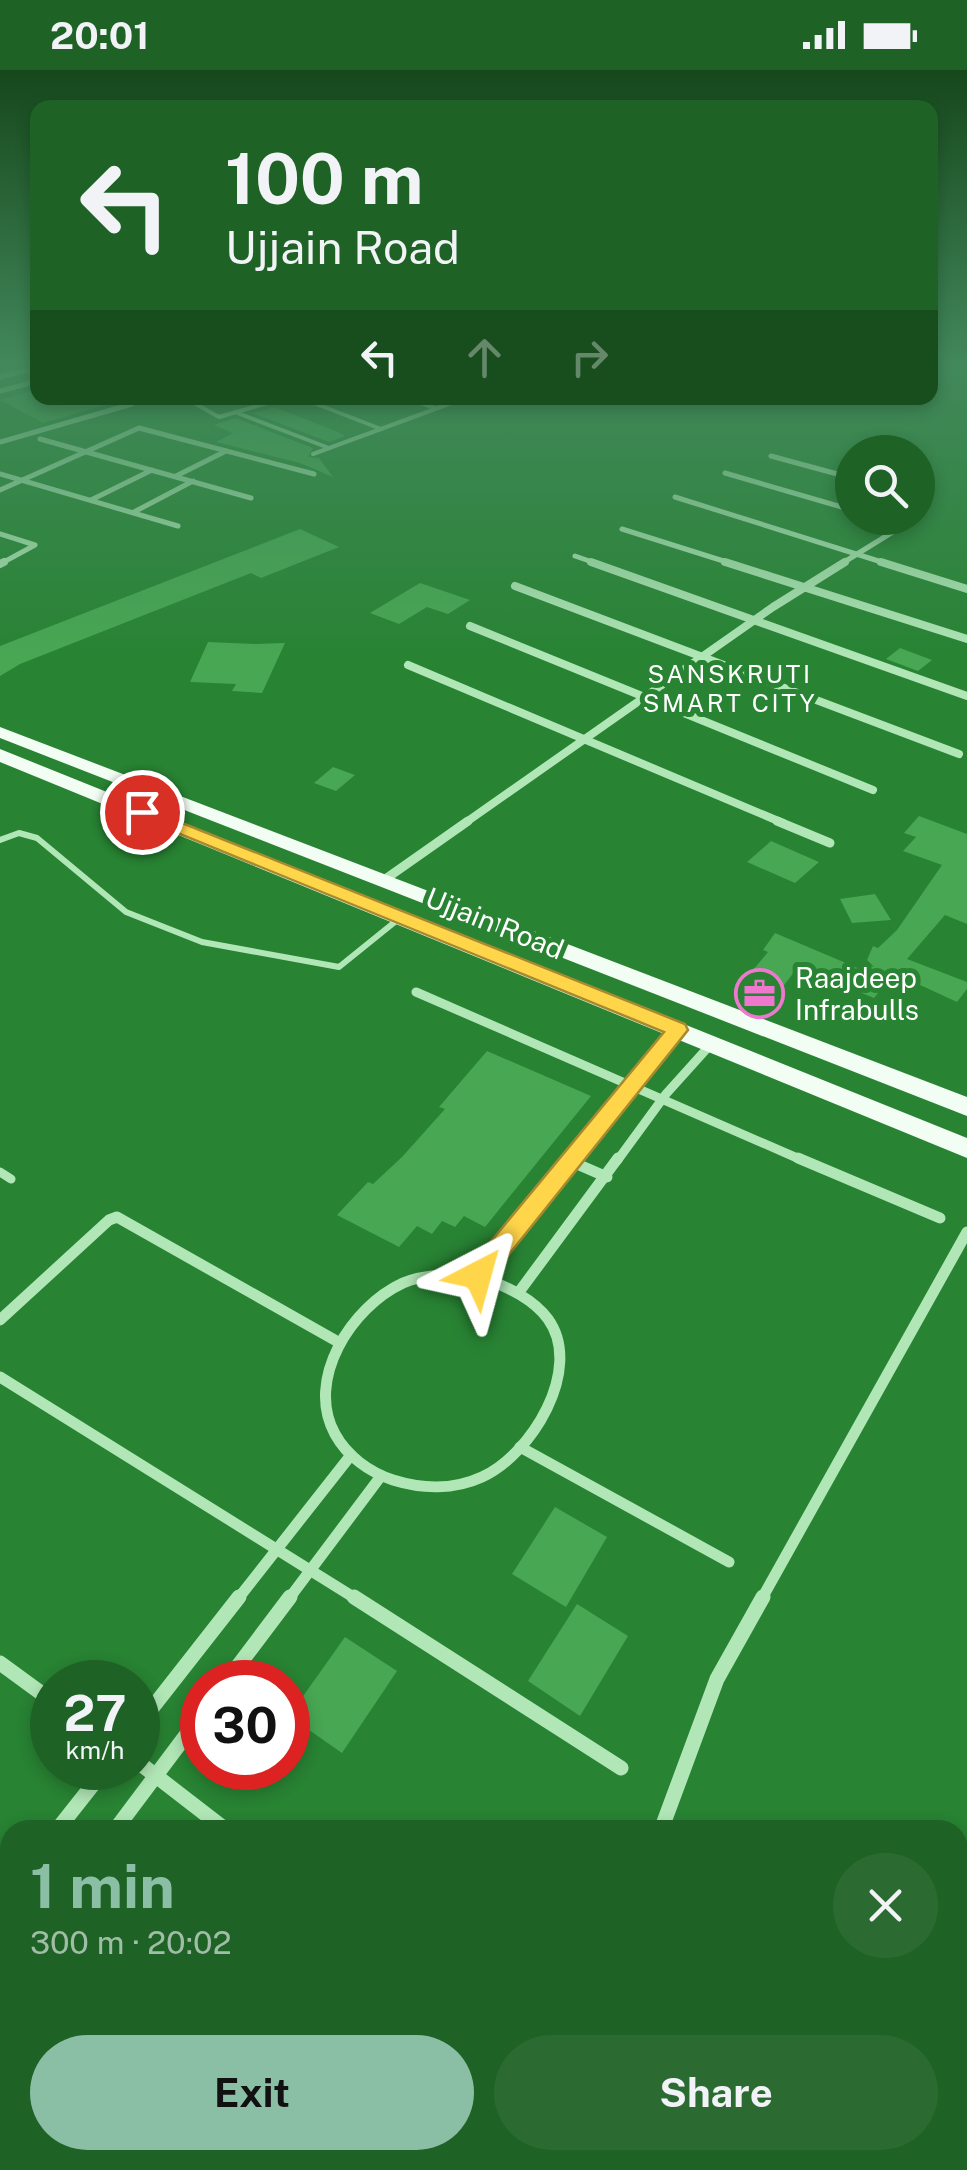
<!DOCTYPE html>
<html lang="en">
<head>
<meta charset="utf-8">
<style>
  body { margin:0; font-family:"Public Sans",sans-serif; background:#2b6b32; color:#f1f3f6; height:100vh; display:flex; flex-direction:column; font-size:38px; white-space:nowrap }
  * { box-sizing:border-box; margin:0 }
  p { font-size:32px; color:#a1bca7 }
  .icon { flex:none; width:55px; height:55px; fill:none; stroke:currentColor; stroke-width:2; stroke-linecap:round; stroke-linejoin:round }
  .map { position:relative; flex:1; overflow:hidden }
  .sheet { position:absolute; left:0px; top:1750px; width:968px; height:350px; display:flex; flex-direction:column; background:#1e6226; border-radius:30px 30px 0 0; box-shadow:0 5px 15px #0003 }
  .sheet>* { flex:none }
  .guide { position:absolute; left:30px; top:30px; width:908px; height:305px; border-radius:20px; box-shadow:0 5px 15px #0003; background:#1e6226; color:#f1f3f6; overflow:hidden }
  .fabs { position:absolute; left:835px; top:365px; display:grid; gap:20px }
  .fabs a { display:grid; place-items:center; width:100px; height:100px; border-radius:50%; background:#1e6226; box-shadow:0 5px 15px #0003; font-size:50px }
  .speed { position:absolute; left:30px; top:1590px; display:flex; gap:20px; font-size:50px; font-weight:700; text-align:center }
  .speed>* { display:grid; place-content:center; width:130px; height:130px; border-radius:50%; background:#1e6226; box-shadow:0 5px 15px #0003; line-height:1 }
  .speed small { font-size:25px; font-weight:400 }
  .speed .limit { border:15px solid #d22; background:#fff; color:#111 }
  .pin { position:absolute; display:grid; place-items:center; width:85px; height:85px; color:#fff; margin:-42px; border:5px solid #fff; border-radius:50%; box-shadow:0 2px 10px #0007 }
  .me { position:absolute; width:110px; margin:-55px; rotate:39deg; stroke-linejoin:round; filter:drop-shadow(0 0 8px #0008) }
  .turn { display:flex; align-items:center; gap:35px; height:210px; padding:0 30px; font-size:45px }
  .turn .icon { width:130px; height:130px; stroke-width:2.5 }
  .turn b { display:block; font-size:70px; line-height:85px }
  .lanes { display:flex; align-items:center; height:95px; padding:0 30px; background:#0003; justify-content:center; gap:50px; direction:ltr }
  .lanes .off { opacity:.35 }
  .round { display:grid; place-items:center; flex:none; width:105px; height:105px; border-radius:52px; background:#2b6b32 }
  .headline { display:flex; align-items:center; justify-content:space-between; height:170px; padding:0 30px }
  h1 { font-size:60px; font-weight:700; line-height:75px; color:#8abfa5 }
  .button { display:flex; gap:20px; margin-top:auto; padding:20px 30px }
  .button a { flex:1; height:115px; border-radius:60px; background:#8abfa5; color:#111; font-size:40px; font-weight:700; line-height:115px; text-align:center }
  .button a+a { background:#2b6b32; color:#f1f3f6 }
  .status { display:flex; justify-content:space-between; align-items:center; height:70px; padding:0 50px; background:#1e6226; direction:ltr }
  .status svg { height:28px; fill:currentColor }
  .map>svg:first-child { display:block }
  .building { fill:#48a753 }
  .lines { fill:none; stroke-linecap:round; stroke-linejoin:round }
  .service-far2 { stroke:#b1e7b7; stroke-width:4 }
  .service-far1 { stroke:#b1e7b7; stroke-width:6 }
  .service { stroke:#b1e7b7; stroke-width:9 }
  .minor-far4 { stroke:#b1e7b7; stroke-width:5 }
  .minor-far3 { stroke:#b1e7b7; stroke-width:8 }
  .minor-far2 { stroke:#b1e7b7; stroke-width:9 }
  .minor-far1 { stroke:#b1e7b7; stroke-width:11 }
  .minor { stroke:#b1e7b7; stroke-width:15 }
  .primary { fill:#f2fdf4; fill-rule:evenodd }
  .route { fill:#ffd54a; stroke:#a68a30; stroke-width:2.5 }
  .labels { text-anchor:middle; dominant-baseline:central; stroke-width:10; stroke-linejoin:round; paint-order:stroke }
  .far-neighbourhood-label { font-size:25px; letter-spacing:2.5px; fill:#fff; stroke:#288333 }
  .street-label { font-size:28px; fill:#fff; stroke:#288333 }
  .poi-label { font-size:28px; fill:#fff; stroke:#288333; text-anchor:start }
</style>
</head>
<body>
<div class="status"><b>20:01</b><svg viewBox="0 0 49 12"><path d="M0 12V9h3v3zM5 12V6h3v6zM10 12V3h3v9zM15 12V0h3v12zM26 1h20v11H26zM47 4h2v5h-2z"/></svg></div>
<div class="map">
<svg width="967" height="2100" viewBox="0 0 967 2100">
  <rect width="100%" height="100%" fill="#288333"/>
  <g class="building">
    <path d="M 38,319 L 38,328 L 114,328 L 116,332 L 43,353 L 0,330 Z"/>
    <path d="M 274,337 L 338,362 L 345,366 L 329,372 L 253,343 Z"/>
    <path d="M 235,348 L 313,378 L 308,387 L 319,388 L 333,407 L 300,393 L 216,372 L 233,363 L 214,355 Z"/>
    <path d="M 300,459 L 339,477 L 261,508 L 251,503 L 20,594 L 0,606 L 0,576 Z"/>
    <path d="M 420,513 L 470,530 L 448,544 L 427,537 L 399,554 L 370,543 Z"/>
    <path d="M 208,572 L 255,574 L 285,573 L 262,623 L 232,621 L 236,614 L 190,612 Z"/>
    <path d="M 900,578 L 932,590 L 918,601 L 886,589 Z"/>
    <path d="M 333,697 L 355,705 L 336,721 L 314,713 Z"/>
    <path d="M 919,746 L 967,764 L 967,854 L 945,845 L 907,889 L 967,912 L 967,919 L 957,932 L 894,903 L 874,928 L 798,897 L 781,919 L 748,906 L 768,882 L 763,880 L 775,863 L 860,899 L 864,894 L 874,897 L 867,890 L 873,876 L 878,878 L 897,860 L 942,795 L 903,781 L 916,767 L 904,763 Z"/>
    <path d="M 771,771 L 819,792 L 795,813 L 747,792 Z"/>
    <path d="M 875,824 L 891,850 L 852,853 L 840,829 Z"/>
    <path d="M 487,981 L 591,1026 L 485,1157 L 464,1146 L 455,1157 L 442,1151 L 432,1164 L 417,1156 L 399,1177 L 337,1145 L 368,1112 L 373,1114 L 402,1087 L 445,1039 L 439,1037 Z"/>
    <path d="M 555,1437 L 607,1467 L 566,1537 L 512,1504 Z"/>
    <path d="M 577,1534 L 628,1566 L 580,1646 L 528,1611 Z"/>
    <path d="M 345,1567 L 397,1601 L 342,1683 L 289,1646 Z"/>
  </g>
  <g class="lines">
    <g class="service-far2">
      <path d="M 185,328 L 219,347 L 285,328"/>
      <path d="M 301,328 L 381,359"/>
      <path d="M 406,328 L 435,338"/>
      <path d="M 235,342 L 329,378"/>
      <path d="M 313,384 L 465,328"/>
    </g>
    <path class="service-far1" d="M 0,770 L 19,763 L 37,768 L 126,842 L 202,872 L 339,897 L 401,847"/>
    <path class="service" d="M 0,1102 L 11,1109"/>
    <g class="minor-far4">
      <path d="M 0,307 L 38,297"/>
      <path d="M 0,321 L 38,311"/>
      <path d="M 40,369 L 251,428"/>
      <path d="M 0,372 L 132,334 L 120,328"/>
      <path d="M 771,386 L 852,408"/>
      <path d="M 725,403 L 852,440"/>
      <path d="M 0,404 L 178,456"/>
      <path d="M 176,406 L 226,381"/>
      <path d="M 0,420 L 139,358 L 314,404"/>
      <path d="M 675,427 L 888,494"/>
      <path d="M 91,430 L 152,400"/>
      <path d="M 134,442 L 193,411"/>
      <path d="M 878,448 L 904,455"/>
      <path d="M 622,459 L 733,494"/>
      <path d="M 0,464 L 35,475 L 0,494"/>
      <path d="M 575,486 L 598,494"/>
      <path d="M 841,494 L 904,455 L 907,448"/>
    </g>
    <g class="minor-far3">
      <path d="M 591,492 L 967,626"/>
      <path d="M 725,492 L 967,569"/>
      <path d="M 881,492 L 967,519"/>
      <path d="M 0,494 L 4,492"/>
      <path d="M 515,516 L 959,684"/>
      <path d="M 470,556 L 873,720"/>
      <path d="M 408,595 L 783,753"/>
      <path d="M 465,753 L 773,537 L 845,492"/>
    </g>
    <g class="minor-far2">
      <path d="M 777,751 L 830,773"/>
      <path d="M 384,810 L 468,751"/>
      <path d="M 416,922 L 804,1091"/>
      <path d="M 571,1091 L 677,960"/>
      <path d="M 617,1091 L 666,1024 L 711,974"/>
    </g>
    <g class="minor-far1">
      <path d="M 798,1088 L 940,1148"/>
      <path d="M 570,1091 L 607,1107"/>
      <path d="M 478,1205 C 503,1216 531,1226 548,1249 C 584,1299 531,1385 482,1407 C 454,1420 422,1419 393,1410 C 369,1402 347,1386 335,1364 C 305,1310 351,1237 403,1213 C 426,1203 454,1205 478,1205 Z"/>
      <path d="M 478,1205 L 573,1088"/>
      <path d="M 519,1222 L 618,1088"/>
      <path d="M 0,1250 L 109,1150 L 117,1147 L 340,1273"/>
      <path d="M 0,1307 L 358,1530"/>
      <path d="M 520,1377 L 729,1492"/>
      <path d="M 237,1530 L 351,1385"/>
      <path d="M 288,1530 L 381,1406"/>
      <path d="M 761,1530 L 967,1162"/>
    </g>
    <g class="minor">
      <path d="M 354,1527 L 621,1698"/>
      <path d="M 0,1593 L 52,1631"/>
      <path d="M 226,1612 L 290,1527"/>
      <path d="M 138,1656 L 239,1527"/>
      <path d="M 138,1692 L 226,1760"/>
      <path d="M 57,1760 L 106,1698"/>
      <path d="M 115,1760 L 202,1644"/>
      <path d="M 661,1760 L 717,1609 L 763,1527"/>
      <path d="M 0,1834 L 10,1821"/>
      <path d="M 0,1915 L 10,1901"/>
      <path d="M 0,1982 L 10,1991"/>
      <path d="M 120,2090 L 130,2100"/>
      <path d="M 577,2100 L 583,2090"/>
    </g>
    <g class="primary">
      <path d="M 0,657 L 967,1027 L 967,1046 L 0,668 Z"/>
      <path d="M 0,679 L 967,1068 L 967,1088 L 0,692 Z"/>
    </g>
  </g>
  <linearGradient id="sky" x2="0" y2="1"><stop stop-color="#16481c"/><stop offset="0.5" stop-color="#42885b"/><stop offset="1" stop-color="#42885b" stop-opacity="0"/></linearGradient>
  <rect width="967" height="588" fill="url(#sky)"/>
  <path class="route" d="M 142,737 L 685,954 L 688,960 L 487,1212 L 478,1215 L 469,1212 L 465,1205 L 469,1198 L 664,962 L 136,746 L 133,742 Z"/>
  <defs>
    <symbol id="office-ring" viewBox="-11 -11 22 22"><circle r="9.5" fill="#288333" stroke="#ef77ce" stroke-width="1.5"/><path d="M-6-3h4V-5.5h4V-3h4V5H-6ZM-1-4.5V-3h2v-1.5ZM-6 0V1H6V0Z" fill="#ef77ce"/></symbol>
  </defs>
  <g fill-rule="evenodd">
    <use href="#office-ring" x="732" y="896" width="55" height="55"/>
  </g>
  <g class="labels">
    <g class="far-neighbourhood-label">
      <text x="730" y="604">SANSKRUTI<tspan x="730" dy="29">SMART CITY</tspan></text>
    </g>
    <g class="street-label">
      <text transform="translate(495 853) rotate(22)">Ujjain Road</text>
    </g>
    <g class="poi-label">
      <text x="795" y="907">Raajdeep<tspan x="795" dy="32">Infrabulls</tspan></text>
    </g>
  </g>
</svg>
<div class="fabs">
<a><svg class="icon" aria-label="search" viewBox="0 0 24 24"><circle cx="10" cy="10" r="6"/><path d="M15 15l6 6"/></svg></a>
</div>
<div class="speed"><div>27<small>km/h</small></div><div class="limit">30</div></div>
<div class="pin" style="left:142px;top:742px;background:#d93025"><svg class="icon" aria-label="arrive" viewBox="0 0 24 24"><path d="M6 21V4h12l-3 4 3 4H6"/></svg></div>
<svg class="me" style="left:478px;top:1205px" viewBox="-20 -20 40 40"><path d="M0-17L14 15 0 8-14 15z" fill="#ffd54a" stroke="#fff" stroke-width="4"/></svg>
<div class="guide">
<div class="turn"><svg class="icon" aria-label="left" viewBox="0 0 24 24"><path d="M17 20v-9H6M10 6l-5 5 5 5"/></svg><div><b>100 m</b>Ujjain Road</div></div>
<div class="lanes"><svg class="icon" aria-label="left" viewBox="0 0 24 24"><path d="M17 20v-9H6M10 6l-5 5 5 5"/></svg><svg class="icon off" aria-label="ahead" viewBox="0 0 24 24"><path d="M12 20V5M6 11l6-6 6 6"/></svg><svg class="icon off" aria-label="right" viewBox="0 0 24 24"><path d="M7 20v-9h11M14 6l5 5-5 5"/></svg></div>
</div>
<section class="sheet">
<div class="headline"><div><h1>1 min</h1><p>300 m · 20:02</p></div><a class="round"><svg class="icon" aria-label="close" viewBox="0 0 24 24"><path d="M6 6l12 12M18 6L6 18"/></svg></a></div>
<div class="button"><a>Exit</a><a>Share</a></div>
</section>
</div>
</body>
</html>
